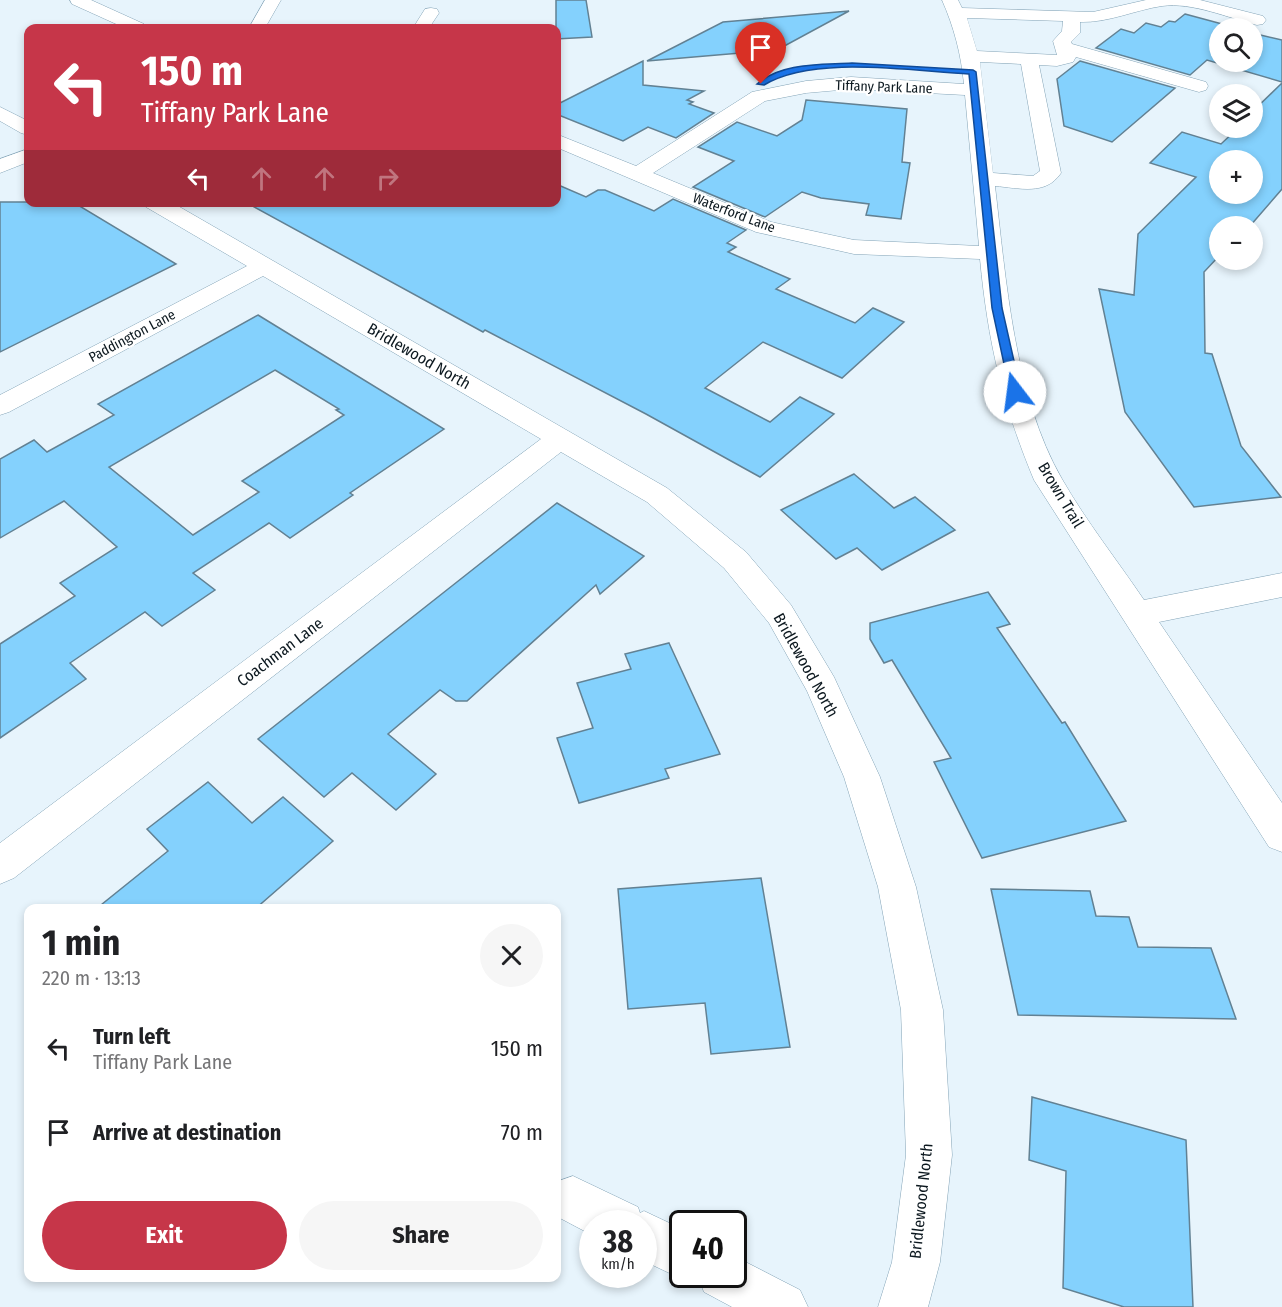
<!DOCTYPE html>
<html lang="en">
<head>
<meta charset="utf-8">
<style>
  body { margin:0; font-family:"Fira Sans Condensed",sans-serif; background:#f6f6f6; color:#202124; height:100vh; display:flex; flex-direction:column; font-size:22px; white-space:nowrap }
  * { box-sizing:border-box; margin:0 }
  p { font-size:20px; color:#757577 }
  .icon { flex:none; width:33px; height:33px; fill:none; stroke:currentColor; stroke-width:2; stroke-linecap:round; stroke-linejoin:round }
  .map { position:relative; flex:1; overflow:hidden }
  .drawer { position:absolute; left:24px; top:904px; width:537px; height:378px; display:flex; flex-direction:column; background:#fff; border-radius:12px; box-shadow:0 3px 9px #0003 }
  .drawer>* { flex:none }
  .top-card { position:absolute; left:24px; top:24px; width:537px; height:183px; border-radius:12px; box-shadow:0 3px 9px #0003; background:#c63649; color:#fff; overflow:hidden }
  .fabs { position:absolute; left:1209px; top:18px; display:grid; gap:12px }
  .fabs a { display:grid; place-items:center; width:54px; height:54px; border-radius:50%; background:#fff; box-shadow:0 3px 9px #0003; font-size:30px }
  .speed { position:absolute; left:579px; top:1210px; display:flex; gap:12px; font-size:30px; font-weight:700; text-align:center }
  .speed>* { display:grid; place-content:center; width:78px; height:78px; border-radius:50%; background:#fff; box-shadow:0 3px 9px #0003; line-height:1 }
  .speed small { font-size:15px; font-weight:400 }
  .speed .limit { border:3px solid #111; border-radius:9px; background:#fff; color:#111 }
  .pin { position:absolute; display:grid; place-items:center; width:51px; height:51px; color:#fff; margin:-62px -26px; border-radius:50% 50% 50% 0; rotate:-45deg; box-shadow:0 0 6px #0007 }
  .pin .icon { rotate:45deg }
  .me { position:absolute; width:66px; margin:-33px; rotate:345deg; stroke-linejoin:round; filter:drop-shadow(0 0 4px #0008) }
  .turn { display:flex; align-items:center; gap:21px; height:126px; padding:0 18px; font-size:27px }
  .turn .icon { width:78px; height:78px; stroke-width:2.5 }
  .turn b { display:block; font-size:42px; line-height:51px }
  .lanes { display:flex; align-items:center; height:57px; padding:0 18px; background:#0003; justify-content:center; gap:30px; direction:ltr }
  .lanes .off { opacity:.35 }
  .round { display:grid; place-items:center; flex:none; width:63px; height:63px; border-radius:32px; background:#f6f6f6 }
  .overview { display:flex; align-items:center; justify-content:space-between; height:102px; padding:0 18px }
  h1 { font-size:36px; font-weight:700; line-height:45px }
  .primary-button { display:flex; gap:12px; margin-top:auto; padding:12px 18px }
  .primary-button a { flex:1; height:69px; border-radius:36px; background:#c63649; color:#fff; font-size:24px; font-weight:700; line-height:69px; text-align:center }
  .primary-button a+a { background:#f6f6f6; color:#202124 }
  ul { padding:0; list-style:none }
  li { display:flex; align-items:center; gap:18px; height:84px; padding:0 18px }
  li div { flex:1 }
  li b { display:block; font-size:22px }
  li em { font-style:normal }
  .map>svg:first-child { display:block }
  .building { fill:#84d1fd; stroke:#628193; stroke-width:1.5; fill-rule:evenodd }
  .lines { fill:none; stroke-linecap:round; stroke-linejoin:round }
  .minor-casing { stroke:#84a4b7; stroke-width:1 }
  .minor { fill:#fff; fill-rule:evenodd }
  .route { fill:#1a73e8; stroke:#114b97; stroke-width:1.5 }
  .labels { text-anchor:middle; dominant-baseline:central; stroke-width:4.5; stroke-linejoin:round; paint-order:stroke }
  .far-street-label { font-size:14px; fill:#0c181f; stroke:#fff }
  .street-label { font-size:16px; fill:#0c181f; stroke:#fff }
</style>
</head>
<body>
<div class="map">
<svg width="1282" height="1307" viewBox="0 0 1282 1307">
  <rect width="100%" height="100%" fill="#e7f4fc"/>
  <g class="building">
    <path d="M 556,0 L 586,0 L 592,37 L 556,39 Z"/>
    <path d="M 849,11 L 777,50 L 647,61 L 723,22 Z"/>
    <path d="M 1185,14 L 1237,28 L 1220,28 L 1220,62 L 1252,62 L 1252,33 L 1282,40 L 1282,82 L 1207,60 L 1190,75 L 1096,48 L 1121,29 L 1134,33 L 1146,23 L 1161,27 L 1169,21 L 1175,22 Z"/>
    <path d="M 643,61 L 643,85 L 704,91 L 687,100 L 693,102 L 689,104 L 714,113 L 676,138 L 648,127 L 623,141 L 556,114 L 556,105 Z"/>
    <path d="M 1080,61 L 1175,88 L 1112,142 L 1064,126 L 1057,79 Z"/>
    <path d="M 1282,83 L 1282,189 L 1250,226 L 1220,226 L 1220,255 L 1204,272 L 1205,353 L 1212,354 L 1241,446 L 1281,497 L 1194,507 L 1125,412 L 1099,289 L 1134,295 L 1138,234 L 1196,177 L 1150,163 L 1182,132 L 1221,144 L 1238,128 L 1252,128 L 1252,112 ZM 1220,160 L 1252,160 L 1252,194 L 1220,194 Z"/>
    <path d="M 806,100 L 907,109 L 902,162 L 910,163 L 901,219 L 866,215 L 869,204 L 821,198 L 802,192 L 765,217 L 693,187 L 734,161 L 698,147 L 737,122 L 777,136 L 802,120 Z"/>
    <path d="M 556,184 L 586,197 L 598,190 L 605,190 L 654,211 L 673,199 L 746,230 L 727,243 L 736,247 L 728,252 L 790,279 L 776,289 L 855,323 L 873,308 L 904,322 L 842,378 L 763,342 L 705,388 L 770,422 L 800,397 L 834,414 L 760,477 L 646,414 L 485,330 L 483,332 L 245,202 L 556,202 Z"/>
    <path d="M 0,202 L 73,202 L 176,264 L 0,352 Z"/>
    <path d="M 258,315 L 444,429 L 350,493 L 353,495 L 290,538 L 269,523 L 193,573 L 215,590 L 162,626 L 145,612 L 70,663 L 86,679 L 0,738 L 0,644 L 75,596 L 60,583 L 117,547 L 64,501 L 0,538 L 0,459 L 34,440 L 47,452 L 114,415 L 98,404 ZM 275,370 L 339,409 L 336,410 L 344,415 L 242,481 L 259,492 L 193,535 L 109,467 Z"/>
    <path d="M 854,474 L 894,508 L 915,497 L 955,530 L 882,570 L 857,548 L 836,559 L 781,510 Z"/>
    <path d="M 557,503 L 644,556 L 600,594 L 596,585 L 467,701 L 456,701 L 440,690 L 388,734 L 436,774 L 396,810 L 352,773 L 324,797 L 258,739 Z"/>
    <path d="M 988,592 L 1010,624 L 997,628 L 1062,723 L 1065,722 L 1126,821 L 982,858 L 934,762 L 951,758 L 892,660 L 884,663 L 870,639 L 870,623 Z"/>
    <path d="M 669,643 L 720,754 L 665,769 L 669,778 L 579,803 L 557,738 L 593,728 L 577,683 L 631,669 L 625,654 Z"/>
    <path d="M 208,782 L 252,823 L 283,797 L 333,841 L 255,909 L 96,909 L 168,851 L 147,829 Z"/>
    <path d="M 761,878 L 790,1047 L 711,1054 L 705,1003 L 628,1009 L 618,889 Z"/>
    <path d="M 991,889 L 1090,891 L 1096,916 L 1129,917 L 1138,947 L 1211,948 L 1236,1019 L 1018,1015 Z"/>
    <path d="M 1032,1097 L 1186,1140 L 1193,1307 L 1124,1307 L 1063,1288 L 1066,1171 L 1029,1160 Z"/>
  </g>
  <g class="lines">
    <defs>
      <g id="minor">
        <path d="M 70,0 L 91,0 L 144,24 L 147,28 L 125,28 L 72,4 Z"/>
        <path d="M 265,0 L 281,0 L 265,28 L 249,28 Z"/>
        <path d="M 942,0 L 958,0 L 962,8 L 1093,12 L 1146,0 L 1200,0 L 1263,16 L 1266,20 L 1263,24 L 1257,25 C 1228,18 1193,2 1162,6 C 1135,10 1108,23 1080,22 L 1080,33 L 1071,42 L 1072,44 L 1206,82 L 1208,86 L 1206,90 L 1199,92 L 1076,57 L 1073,62 L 1057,66 L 1039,65 L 1061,173 C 1046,196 1019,188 995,186 C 1006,279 1014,396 1062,479 C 1086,521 1117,560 1144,600 L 1282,573 L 1282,597 L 1159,622 L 1282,803 L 1282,852 L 1269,847 L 1034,480 C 1002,403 988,342 980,259 L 854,254 L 756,232 L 556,147 L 556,134 L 636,166 L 752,92 L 806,81 L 851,77 L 964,84 C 961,54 954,27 942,0 ZM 967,18 L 1063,21 L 1062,31 L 1053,41 L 1057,55 L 977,51 ZM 980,62 L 1021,64 L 1040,171 L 1033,176 L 993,173 ZM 851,89 L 965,95 L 979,246 L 854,240 L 771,222 L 653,173 L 765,101 L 806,93 Z"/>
        <path d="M 431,8 L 437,9 L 439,13 L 429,28 L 413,28 L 425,9 Z"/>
        <path d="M 0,107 L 28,121 L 28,135 L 21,133 L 0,121 Z"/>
        <path d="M 28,149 L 28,162 L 0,173 L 0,159 Z"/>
        <path d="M 144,202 L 171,202 L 667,488 L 746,552 L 791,605 L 834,677 L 880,777 L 916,887 L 943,1010 L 952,1155 L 940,1262 L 928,1307 L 878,1307 L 892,1262 L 906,1155 L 901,1010 L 878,887 L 844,777 L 807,691 L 769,623 L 724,568 L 647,502 L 561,452 L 14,878 L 0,884 L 0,843 L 541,439 L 263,276 L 9,412 L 0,415 L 0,395 L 247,266 L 146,207 Z"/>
        <path d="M 573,1176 L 638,1207 L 640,1213 L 644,1211 L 682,1229 L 682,1275 L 692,1275 L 682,1279 L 644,1261 L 644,1224 L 592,1224 L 592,1235 L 556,1216 L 556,1182 Z"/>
        <path d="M 734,1256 L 800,1290 L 808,1307 L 732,1307 L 704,1292 L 697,1275 L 734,1275 Z"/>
      </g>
    </defs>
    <use href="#minor" class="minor-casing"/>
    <use href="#minor" class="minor"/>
  </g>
  <path class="route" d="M 852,63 L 973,70 L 976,72 L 1002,308 L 1021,392 L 1019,394 L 1011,394 L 1010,392 L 992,308 L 969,74 C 910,71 814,55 764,85 L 757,84 C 782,62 821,65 852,63 Z"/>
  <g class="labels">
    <g class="far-street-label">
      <text transform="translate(884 87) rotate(2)">Tiffany Park Lane</text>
      <text transform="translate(734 213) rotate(21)">Waterford Lane</text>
      <text transform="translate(132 336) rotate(-28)">Paddington Lane</text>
    </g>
    <g class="street-label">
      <text transform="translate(419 356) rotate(30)">Bridlewood North</text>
      <text transform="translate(1061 495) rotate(59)">Brown Trail</text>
      <text transform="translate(280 652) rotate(-37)">Coachman Lane</text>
      <text transform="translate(806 665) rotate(61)">Bridlewood North</text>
      <text transform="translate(921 1201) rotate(-84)">Bridlewood North</text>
    </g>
  </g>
</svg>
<div class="fabs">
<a><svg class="icon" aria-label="search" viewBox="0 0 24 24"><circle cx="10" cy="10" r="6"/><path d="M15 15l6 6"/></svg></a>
<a><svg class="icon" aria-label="layers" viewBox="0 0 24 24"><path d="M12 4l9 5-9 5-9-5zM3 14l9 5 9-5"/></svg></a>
<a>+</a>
<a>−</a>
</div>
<div class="speed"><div>38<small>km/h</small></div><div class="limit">40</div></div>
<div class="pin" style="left:761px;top:84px;background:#d93025"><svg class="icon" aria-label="arrive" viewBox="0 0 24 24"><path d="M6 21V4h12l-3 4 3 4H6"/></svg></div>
<svg class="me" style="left:1015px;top:392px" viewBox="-20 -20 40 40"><circle r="19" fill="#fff"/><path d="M0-13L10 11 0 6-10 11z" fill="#1a73e8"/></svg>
<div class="top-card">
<div class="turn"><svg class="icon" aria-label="left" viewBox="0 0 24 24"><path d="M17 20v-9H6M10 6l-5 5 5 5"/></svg><div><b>150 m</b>Tiffany Park Lane</div></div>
<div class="lanes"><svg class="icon" aria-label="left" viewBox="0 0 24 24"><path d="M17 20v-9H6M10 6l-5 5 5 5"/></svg><svg class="icon off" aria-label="ahead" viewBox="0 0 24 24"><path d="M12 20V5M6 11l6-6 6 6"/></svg><svg class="icon off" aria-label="ahead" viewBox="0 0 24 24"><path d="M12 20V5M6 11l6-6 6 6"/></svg><svg class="icon off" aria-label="right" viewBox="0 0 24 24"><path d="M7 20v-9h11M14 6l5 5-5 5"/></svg></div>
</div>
<section class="drawer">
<div class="overview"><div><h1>1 min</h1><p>220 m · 13:13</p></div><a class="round"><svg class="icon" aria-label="close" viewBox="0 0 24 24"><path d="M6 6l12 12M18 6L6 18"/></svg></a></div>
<ul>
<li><svg class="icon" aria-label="left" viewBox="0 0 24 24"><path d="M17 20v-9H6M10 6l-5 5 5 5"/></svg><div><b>Turn left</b><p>Tiffany Park Lane</p></div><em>150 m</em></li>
<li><svg class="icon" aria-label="arrive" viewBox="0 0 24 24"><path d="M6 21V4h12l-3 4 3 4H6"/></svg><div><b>Arrive at destination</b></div><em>70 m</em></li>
</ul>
<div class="primary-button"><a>Exit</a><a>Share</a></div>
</section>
</div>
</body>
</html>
